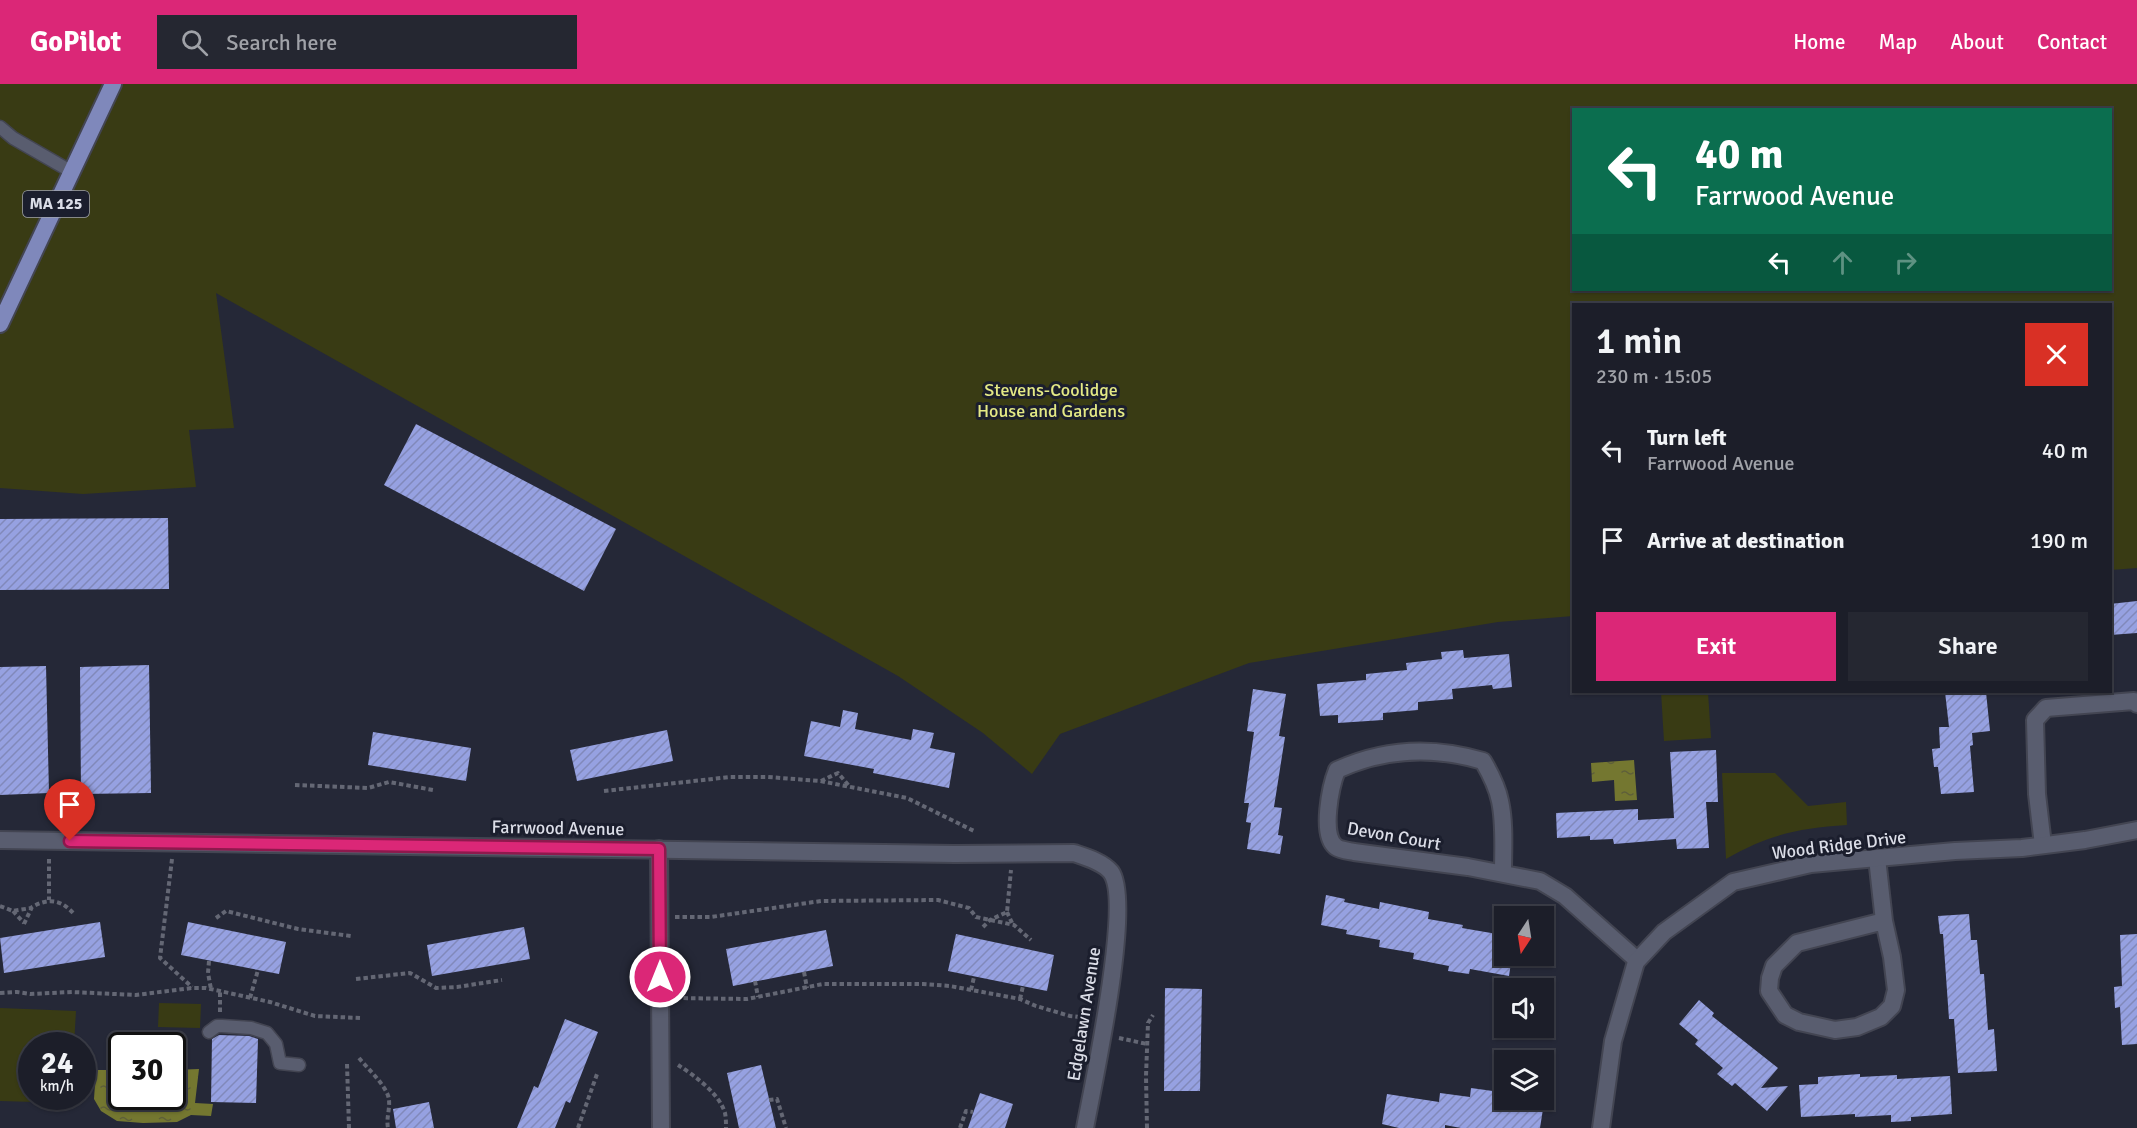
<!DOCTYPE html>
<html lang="en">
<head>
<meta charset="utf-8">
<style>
  body { margin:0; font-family:Signika,sans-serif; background:#252731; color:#f1f3f6; height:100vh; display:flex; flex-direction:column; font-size:22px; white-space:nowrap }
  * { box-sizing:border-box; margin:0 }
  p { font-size:20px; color:#a0a2a8 }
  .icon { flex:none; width:33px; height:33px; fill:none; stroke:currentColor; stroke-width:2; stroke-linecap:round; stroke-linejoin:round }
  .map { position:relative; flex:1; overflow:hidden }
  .details { position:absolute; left:1572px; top:219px; width:540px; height:390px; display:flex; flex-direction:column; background:#1c1e29; border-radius:0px; box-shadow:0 2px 4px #0004,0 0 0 2px #3a3c46 }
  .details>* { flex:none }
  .guide { position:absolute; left:1572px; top:24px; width:540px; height:183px; border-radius:0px; box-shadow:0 2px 4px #0004,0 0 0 2px #3a3c46; background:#0b6e4f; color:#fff; overflow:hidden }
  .needle { width:39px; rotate:192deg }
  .fabs { position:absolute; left:1494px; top:822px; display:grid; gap:12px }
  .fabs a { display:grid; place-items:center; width:60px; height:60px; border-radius:0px; background:#1c1e29; box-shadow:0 2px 4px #0004,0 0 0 2px #3a3c46; font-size:30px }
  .speed { position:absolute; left:18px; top:948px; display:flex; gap:12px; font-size:30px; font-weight:700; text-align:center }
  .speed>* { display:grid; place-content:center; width:78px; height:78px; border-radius:50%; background:#1c1e29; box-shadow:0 2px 4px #0004,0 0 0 2px #3a3c46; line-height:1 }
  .speed small { font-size:15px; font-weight:400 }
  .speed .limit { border:3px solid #111; border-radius:9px; background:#fff; color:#111 }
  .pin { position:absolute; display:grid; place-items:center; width:51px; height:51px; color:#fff; margin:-62px -26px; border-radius:50% 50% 50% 0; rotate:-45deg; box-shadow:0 0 6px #0007 }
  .pin .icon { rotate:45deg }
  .me { position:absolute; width:66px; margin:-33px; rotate:0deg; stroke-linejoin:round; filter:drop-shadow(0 0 4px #0008) }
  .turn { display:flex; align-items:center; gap:21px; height:126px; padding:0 24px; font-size:27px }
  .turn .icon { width:78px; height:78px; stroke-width:2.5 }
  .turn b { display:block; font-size:42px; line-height:51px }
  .lanes { display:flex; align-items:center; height:57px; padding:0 24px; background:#0003; justify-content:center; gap:30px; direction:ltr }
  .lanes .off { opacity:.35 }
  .round { display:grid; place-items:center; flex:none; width:63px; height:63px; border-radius:0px; background:#252731 }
  .head { display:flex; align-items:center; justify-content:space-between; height:102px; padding:0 24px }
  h1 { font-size:36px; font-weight:600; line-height:45px }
  .primary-button { display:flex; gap:12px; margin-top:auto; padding:12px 24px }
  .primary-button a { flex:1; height:69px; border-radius:0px; background:#db2777; color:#fff; font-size:24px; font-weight:600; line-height:69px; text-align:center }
  .primary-button a+a { background:#252731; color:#f1f3f6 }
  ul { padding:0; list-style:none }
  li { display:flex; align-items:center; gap:18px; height:90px; padding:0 24px }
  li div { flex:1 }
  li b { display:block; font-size:22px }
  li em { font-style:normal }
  header { display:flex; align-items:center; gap:36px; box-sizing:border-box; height:84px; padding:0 30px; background:#db2777; color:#fff }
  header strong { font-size:28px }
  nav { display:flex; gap:33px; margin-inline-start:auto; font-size:21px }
  .search { width:420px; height:54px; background:#252731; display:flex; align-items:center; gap:15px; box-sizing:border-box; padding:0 21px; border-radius:0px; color:#a0a2a8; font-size:22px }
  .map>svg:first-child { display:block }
  .park { fill:#393b14; fill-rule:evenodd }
  .water { fill:url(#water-ripples) }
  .building { fill:url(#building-hatch) }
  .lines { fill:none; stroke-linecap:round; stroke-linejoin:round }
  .service-casing { stroke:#434552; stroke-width:15 }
  .minor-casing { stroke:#434552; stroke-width:20 }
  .primary-casing { stroke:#434552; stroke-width:20 }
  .path { stroke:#646774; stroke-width:4; stroke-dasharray:4.5 3; stroke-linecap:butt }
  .service { stroke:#595d6f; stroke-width:12 }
  .minor { stroke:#595d6f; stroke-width:16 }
  .primary { stroke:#7f88bb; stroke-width:16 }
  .route-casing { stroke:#8e194d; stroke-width:15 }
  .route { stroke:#db2777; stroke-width:10 }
  .labels { text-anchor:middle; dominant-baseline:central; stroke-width:6; stroke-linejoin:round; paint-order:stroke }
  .shield { fill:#1b1e2d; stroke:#a1a4af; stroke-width:1.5 }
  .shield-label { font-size:16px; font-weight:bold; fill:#dbdde7 }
  .park-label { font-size:18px; fill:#e4e985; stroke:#1b1e2d }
  .street-label { font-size:18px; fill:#dbdde7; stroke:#1b1e2d }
</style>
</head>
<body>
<header>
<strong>GoPilot</strong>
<div class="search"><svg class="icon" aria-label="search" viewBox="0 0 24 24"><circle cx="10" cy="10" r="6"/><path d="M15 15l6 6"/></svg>Search here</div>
<nav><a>Home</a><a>Map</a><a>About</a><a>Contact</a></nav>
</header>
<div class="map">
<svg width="2137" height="1044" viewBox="0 0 2137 1044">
  <defs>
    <pattern id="water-ripples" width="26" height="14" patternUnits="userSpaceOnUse" patternTransform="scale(1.5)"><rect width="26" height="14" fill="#747730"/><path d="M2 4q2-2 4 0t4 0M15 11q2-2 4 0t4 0" fill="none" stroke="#5e5f39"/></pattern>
    <pattern id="building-hatch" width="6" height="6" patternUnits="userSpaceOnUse" patternTransform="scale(1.5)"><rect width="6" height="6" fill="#96a1e1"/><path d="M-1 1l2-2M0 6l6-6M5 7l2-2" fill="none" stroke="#8189ba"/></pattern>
  </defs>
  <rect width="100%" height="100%" fill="#252837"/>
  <g class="park">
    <path d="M 0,0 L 2137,0 L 2137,484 L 2111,486 L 2110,220 L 1574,220 L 1573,532 L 1498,538 L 1249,579 L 1060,650 L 1032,690 L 983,649 L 898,592 L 216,209 L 234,344 L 189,346 L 196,403 L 83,410 L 0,404 ZM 1574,26 L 2110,26 L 2110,206 L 1574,206 Z"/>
    <path d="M 1661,608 L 1708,608 L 1711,654 L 1664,657 Z"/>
    <path d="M 1722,689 L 1775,689 L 1808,722 L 1846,718 L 1847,741 C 1798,744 1768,751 1726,775 Z"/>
    <path d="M 159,919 L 201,920 L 200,944 L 158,943 Z"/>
    <path d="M 0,924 L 76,927 L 74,961 L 32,962 L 32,1012 L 73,1013 L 72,1019 L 0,1017 Z"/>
  </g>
  <g class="water">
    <path d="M 1634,676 L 1637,716 L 1615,717 L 1614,696 L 1592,698 L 1591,679 Z"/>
    <path d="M 199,985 L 195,1019 L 213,1020 L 211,1032 L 191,1031 L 177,1038 L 143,1039 L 117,1037 L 101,1027 L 94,1015 L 96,986 L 121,986 L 122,1012 L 172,1012 L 173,986 Z"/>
  </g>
  <g class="building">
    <path d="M 416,340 L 616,445 L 584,507 L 384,401 Z"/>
    <path d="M 168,434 L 169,505 L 0,506 L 0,435 Z"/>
    <path d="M 2137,517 L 2137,549 L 2110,551 L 2110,520 Z"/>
    <path d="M 1463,566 L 1464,574 L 1509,570 L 1512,603 L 1493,605 L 1492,601 L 1452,605 L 1453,615 L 1418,618 L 1418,626 L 1383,629 L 1383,636 L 1338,639 L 1338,631 L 1320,632 L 1317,600 L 1366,596 L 1366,590 L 1407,586 L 1406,579 L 1442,575 L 1441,568 Z"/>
    <path d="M 149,581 L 151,709 L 81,710 L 80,583 Z"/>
    <path d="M 46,582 L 49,709 L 0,711 L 0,583 Z"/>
    <path d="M 1253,605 L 1286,610 L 1279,652 L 1285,653 L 1274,723 L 1282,724 L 1278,751 L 1283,752 L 1280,770 L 1247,765 L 1251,739 L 1246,738 L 1249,719 L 1244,719 L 1254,648 L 1247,647 Z"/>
    <path d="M 1945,608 L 1986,608 L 1990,647 L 1972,649 L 1973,661 L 1970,662 L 1974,708 L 1941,710 L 1938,683 L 1934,683 L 1932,665 L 1940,664 L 1939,643 L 1949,643 Z"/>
    <path d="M 843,626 L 858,629 L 855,645 L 911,656 L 913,645 L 934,649 L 930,664 L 955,669 L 949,704 L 873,689 L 874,685 L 804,672 L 811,637 L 840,643 Z"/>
    <path d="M 667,646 L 673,677 L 577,697 L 570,666 Z"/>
    <path d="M 373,648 L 471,664 L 466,697 L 368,681 Z"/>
    <path d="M 1716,666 L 1718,718 L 1706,718 L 1709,764 L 1677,765 L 1676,755 L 1614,760 L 1613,755 L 1590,756 L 1590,752 L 1557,754 L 1556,729 L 1638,725 L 1638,736 L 1674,734 L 1670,668 Z"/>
    <path d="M 1326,811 L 1345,815 L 1344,818 L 1379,825 L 1380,818 L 1429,828 L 1428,835 L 1463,841 L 1462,844 L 1497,850 L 1495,858 L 1504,860 L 1504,872 L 1512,872 L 1509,892 L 1470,885 L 1469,890 L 1448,887 L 1449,882 L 1413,875 L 1414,869 L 1379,863 L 1380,856 L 1346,850 L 1347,846 L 1321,841 Z"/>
    <path d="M 1969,830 L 1971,856 L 1977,856 L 1980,890 L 1984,890 L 1988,946 L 1994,945 L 1997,987 L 1958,989 L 1954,935 L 1949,935 L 1943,850 L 1940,850 L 1938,832 Z"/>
    <path d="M 100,838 L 105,873 L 4,889 L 0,854 Z"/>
    <path d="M 188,838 L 286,858 L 279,890 L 181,871 Z"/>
    <path d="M 524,843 L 530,875 L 432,892 L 427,861 Z"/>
    <path d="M 826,846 L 833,882 L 733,902 L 726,865 Z"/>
    <path d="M 956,850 L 1054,871 L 1047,907 L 948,887 Z"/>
    <path d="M 2137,850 L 2137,960 L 2122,961 L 2120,923 L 2115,924 L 2114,903 L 2122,902 L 2120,851 Z"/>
    <path d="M 1165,904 L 1202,905 L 1200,1007 L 1164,1007 Z"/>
    <path d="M 1699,916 L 1714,929 L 1712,932 L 1778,984 L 1761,1004 L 1788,1002 L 1767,1027 L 1735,999 L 1732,1002 L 1717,990 L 1723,984 L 1695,960 L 1698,956 L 1679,940 Z"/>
    <path d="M 565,935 L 598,948 L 570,1019 L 566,1017 L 555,1044 L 517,1044 L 534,1002 L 538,1004 Z"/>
    <path d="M 219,951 L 249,952 L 258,955 L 256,1019 L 211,1018 L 212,955 Z"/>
    <path d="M 761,981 L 776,1044 L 739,1044 L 727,989 Z"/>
    <path d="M 1860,990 L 1860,993 L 1897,991 L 1897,995 L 1950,992 L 1952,1030 L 1911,1033 L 1911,1037 L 1891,1038 L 1891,1031 L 1855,1033 L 1855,1030 L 1801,1033 L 1799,1001 L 1818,1000 L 1818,993 Z"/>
    <path d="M 1471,1004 L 1500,1008 L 1499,1015 L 1518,1018 L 1517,1021 L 1543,1025 L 1540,1044 L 1461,1044 L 1445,1041 L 1445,1044 L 1399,1044 L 1382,1040 L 1387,1010 L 1439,1018 L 1440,1009 L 1470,1013 Z"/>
    <path d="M 980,1009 L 1013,1020 L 1005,1044 L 968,1044 Z"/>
    <path d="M 429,1018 L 434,1044 L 396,1044 L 393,1025 Z"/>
  </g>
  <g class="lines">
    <defs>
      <g id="service">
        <path d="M 0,43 L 13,54 L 72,88"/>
        <path d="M 209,948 L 217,942 L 222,942 L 251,944 L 267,949 L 276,960 L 280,979 L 299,981"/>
      </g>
      <g id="minor">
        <path d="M 0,756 L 955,770 L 1074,769 C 1086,773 1103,778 1111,788 C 1133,818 1093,1001 1085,1044"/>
        <path d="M 2043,761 L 2037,710 L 2035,636 L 2046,624 L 2134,617 L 2137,620"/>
        <path d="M 659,765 L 661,1044"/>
        <path d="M 1877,774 L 1884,837 L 1892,873 L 1896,906 L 1892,922 L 1881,933 L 1857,943 L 1835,946 L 1799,938 L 1785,931 L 1769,907 L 1770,894 L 1774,882 L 1797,859 L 1884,837"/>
        <path d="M 1503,789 C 1503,765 1505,740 1500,717 C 1497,702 1490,689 1483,677 C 1433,662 1385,664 1337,686 C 1331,701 1320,751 1336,763 C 1340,766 1349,767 1354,768 L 1468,783 L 1540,797 L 1565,812 L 1637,876"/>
        <path d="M 1601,1044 L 1613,957 L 1636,878 L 1664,848 L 1733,798 L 1811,780 L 1955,767 L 2022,764 L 2085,756 L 2137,746"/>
      </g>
      <path id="primary" d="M 0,240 L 113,0"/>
    </defs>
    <use href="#service" class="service-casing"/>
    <use href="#minor" class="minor-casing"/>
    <use href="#primary" class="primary-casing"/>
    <g class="path">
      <path d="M 821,697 L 838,689 L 850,703"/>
      <path d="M 295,701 L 368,704 L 389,698 L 433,706"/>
      <path d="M 604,707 L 730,693 L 768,693 L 820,697 L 907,714 L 974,747"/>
      <path d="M 49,775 L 49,816"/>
      <path d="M 172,775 L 160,874 L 192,903"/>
      <path d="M 0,822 L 13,827 L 31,824"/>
      <path d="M 13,827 L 24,839"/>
      <path d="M 1007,828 L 1013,841"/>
      <path d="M 675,833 L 711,833 L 821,817 L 938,816 L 969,824 L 976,833 L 1014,841 L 1031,856"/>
      <path d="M 216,834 L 226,827 L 298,845 L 351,852"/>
      <path d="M 24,840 L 32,823 C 48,814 61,815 74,830"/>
      <path d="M 983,843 L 990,836 L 1007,828 L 1011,786"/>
      <path d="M 209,877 L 208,889 L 211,905"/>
      <path d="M 804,888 L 807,904"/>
      <path d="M 356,895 L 410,889 L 436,904 L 457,903 L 502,896"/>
      <path d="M 755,897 L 758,913"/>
      <path d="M 971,906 L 974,893"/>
      <path d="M 0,909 L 17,908 L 30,910 L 72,908 L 136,911 L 192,904 L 206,904 L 270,918 L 315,932 L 360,934"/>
      <path d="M 250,914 L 258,886"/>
      <path d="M 676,914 L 747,915 L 823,900 L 923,900 L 950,902 L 1020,915 L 1036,922 L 1070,932 L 1089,934"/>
      <path d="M 1020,915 L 1023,902"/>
      <path d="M 220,928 L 220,908"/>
      <path d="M 1119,954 L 1147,960"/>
      <path d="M 359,974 C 367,984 388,1003 389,1016 C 390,1026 386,1034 388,1044"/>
      <path d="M 347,980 L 349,1044"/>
      <path d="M 678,981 C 695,992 719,1009 725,1029 C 726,1034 726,1039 726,1044"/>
      <path d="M 769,1016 L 777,1015 L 786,1044"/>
      <path d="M 578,1044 L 597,990"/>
      <path d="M 960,1044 L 966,1027 L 973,1028"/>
      <path d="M 1147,1044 L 1146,992 L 1148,939 L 1153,931"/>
    </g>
    <use href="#service" class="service"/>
    <use href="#minor" class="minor"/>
    <use href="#primary" class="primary"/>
  </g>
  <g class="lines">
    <defs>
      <path id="route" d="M 70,757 L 659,765 L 660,893"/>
    </defs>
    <use href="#route" class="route-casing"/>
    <use href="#route" class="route"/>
  </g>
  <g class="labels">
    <rect class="shield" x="23" y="107" width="66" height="26" rx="4.5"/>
    <g class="shield-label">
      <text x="56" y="120">MA 125</text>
    </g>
    <g class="park-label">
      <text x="1051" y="306">Stevens-Coolidge<tspan x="1051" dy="21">House and Gardens</tspan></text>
    </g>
    <g class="street-label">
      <text transform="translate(558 744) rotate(1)">Farrwood Avenue</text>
      <text transform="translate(1394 752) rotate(10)">Devon Court</text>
      <text transform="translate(1839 761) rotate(-7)">Wood Ridge Drive</text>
      <text transform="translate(1084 930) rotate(-81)">Edgelawn Avenue</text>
    </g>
  </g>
</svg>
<div class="fabs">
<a><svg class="needle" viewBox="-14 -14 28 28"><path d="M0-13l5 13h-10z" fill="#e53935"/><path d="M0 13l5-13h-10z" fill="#a0a2a8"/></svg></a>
<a><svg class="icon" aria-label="sound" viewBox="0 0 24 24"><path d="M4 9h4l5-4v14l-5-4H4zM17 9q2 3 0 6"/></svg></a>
<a><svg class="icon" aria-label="layers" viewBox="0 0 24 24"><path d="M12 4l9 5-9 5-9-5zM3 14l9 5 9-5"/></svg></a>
</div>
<div class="speed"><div>24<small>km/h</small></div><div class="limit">30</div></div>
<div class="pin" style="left:70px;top:757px;background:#d93025"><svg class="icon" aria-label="arrive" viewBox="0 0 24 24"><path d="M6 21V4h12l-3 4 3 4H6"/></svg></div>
<svg class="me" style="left:660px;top:893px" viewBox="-20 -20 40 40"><circle r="17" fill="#db2777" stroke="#fff" stroke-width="3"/><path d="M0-11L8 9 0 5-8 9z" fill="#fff"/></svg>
<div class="guide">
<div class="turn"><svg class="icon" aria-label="left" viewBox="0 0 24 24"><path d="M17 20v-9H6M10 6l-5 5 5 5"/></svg><div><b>40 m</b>Farrwood Avenue</div></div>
<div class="lanes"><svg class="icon" aria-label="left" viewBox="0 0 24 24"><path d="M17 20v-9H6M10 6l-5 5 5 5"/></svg><svg class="icon off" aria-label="ahead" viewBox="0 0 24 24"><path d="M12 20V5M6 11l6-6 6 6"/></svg><svg class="icon off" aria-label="right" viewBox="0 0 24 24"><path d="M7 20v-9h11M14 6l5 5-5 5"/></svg></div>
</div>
<section class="details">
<div class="head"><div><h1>1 min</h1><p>230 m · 15:05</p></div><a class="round" style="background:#d93025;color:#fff"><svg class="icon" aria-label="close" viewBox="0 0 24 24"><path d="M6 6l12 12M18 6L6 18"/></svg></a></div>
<ul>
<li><svg class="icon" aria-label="left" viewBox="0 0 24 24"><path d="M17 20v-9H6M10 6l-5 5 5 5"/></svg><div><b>Turn left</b><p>Farrwood Avenue</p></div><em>40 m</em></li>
<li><svg class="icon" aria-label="arrive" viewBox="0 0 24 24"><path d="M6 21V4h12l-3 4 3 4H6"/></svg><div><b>Arrive at destination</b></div><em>190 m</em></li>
</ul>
<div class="primary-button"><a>Exit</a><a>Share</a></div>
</section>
</div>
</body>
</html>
